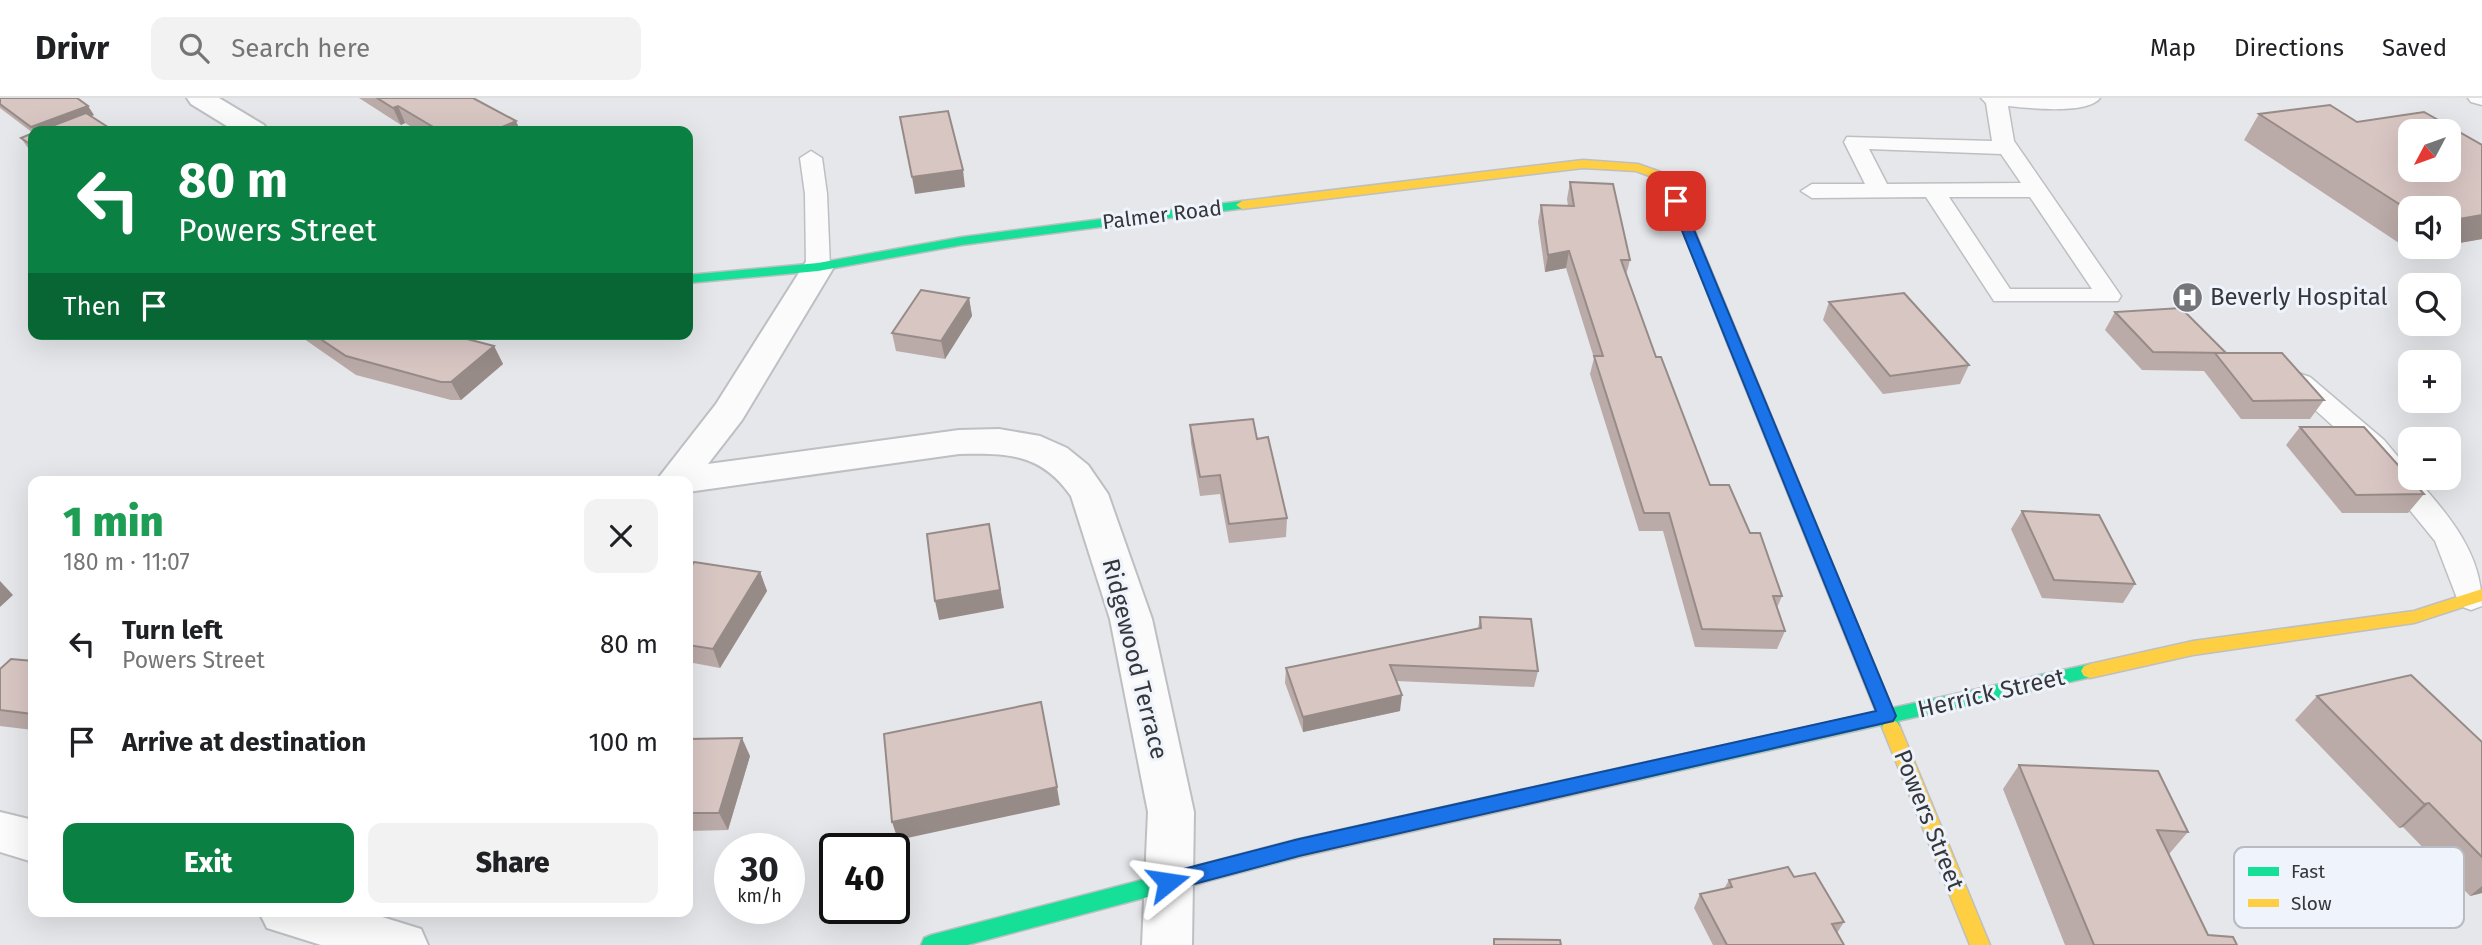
<!DOCTYPE html>
<html lang="en">
<head>
<meta charset="utf-8">
<style>
  body { margin:0; font-family:"Fira Sans",sans-serif; background:#f2f2f2; color:#202124; height:100vh; display:flex; flex-direction:column; font-size:26px; white-space:nowrap }
  * { box-sizing:border-box; margin:0 }
  p { font-size:23px; color:#757577 }
  .icon { flex:none; width:38px; height:38px; fill:none; stroke:currentColor; stroke-width:2; stroke-linecap:round; stroke-linejoin:round }
  .map { position:relative; flex:1; overflow:hidden }
  .drawer { position:absolute; left:28px; top:378px; width:665px; height:441px; display:flex; flex-direction:column; background:#fff; border-radius:14px; box-shadow:0 7px 28px #0002 }
  .drawer>* { flex:none }
  .hud { position:absolute; left:28px; top:28px; width:665px; height:214px; border-radius:14px; box-shadow:0 7px 28px #0002; background:#0b8043; color:#fff; overflow:hidden }
  .needle { width:46px; rotate:229deg }
  .tools { position:absolute; left:2398px; top:21px; display:grid; gap:14px }
  .tools a { display:grid; place-items:center; width:63px; height:63px; border-radius:14px; background:#fff; box-shadow:0 7px 28px #0002; font-size:35px }
  .speed { position:absolute; left:714px; top:735px; display:flex; gap:14px; font-size:35px; font-weight:700; text-align:center }
  .speed>* { display:grid; place-content:center; width:91px; height:91px; border-radius:50%; background:#fff; box-shadow:0 7px 28px #0002; line-height:1 }
  .speed small { font-size:18px; font-weight:400 }
  .speed .limit { border:4px solid #111; border-radius:10px; background:#fff; color:#111 }
  .pin { position:absolute; display:grid; place-items:center; width:60px; height:60px; color:#fff; margin:-30px; border-radius:14px; box-shadow:0 4px 10px #0006 }
  .me { position:absolute; width:77px; margin:-38px; rotate:75deg; stroke-linejoin:round; filter:drop-shadow(0 0 5px #0008) }
  .turn { display:flex; align-items:center; gap:24px; height:147px; padding:0 35px; font-size:32px }
  .turn .icon { width:91px; height:91px; stroke-width:2.5 }
  .turn b { display:block; font-size:49px; line-height:60px }
  .then { display:flex; align-items:center; height:66px; padding:0 35px; background:#0003; gap:14px; font-size:26px }
  .round { display:grid; place-items:center; flex:none; width:74px; height:74px; border-radius:14px; background:#f2f2f2 }
  .headline { display:flex; align-items:center; justify-content:space-between; height:119px; padding:0 35px }
  h1 { font-size:42px; font-weight:800; line-height:52px; color:#1e9e55 }
  .button { display:flex; gap:14px; margin-top:auto; padding:14px 35px }
  .button a { flex:1; height:80px; border-radius:14px; background:#0b8043; color:#fff; font-size:28px; font-weight:800; line-height:80px; text-align:center }
  .button a+a { background:#f2f2f2; color:#202124 }
  ul { padding:0; list-style:none }
  li { display:flex; align-items:center; gap:21px; height:98px; padding:0 35px }
  li div { flex:1 }
  li b { display:block; font-size:26px }
  li em { font-style:normal }
  header { display:flex; align-items:center; gap:42px; box-sizing:border-box; height:98px; padding:0 35px; background:#fff; border-bottom:2px solid #e0e0e0 }
  header strong { font-size:33px }
  nav { display:flex; gap:38px; margin-inline-start:auto; font-size:24px }
  .search { width:490px; height:63px; background:#f2f2f2; display:flex; align-items:center; gap:18px; box-sizing:border-box; padding:0 24px; border-radius:14px; color:#757577; font-size:26px }
  .map>svg:first-child { display:block }
  .lines { fill:none; stroke-linecap:round; stroke-linejoin:round }
  .lane-casing { stroke:#bdbfc2; stroke-width:3 }
  .street-casing { stroke:#bdbfc2; stroke-width:4 }
  .fast-casing { stroke:#bdbfc2; stroke-width:3 }
  .slow-casing { stroke:#bdbfc2; stroke-width:3 }
  .lane { fill:#fbfbfc; fill-rule:evenodd }
  .street { fill:#fbfbfc; fill-rule:evenodd }
  .fast { fill:#16e098; fill-rule:evenodd }
  .slow { fill:#ffcf43; fill-rule:evenodd }
  .wall { fill:#baaaa8 }
  .shaded-wall { fill:#978b88 }
  .building { fill:#d8c6c3; stroke:#978b88; stroke-width:2; fill-rule:evenodd }
  .route { fill:#1a73e8; stroke:#114b97; stroke-width:2 }
  .labels { text-anchor:middle; dominant-baseline:central; stroke-width:6; stroke-linejoin:round; paint-order:stroke }
  .far-street-label { font-size:21px; fill:#36373a; stroke:#eff3fb }
  .poi-label { font-size:24px; fill:#36373a; stroke:#eff3fb; text-anchor:start }
  .street-label { font-size:24px; fill:#36373a; stroke:#eff3fb }
  .key { fill:#eff3fb; stroke:#b8bbc1; stroke-width:2 }
  .key-label { font-size:19px; fill:#36373a }
</style>
</head>
<body>
<header>
<strong>Drivr</strong>
<div class="search"><svg class="icon" aria-label="search" viewBox="0 0 24 24"><circle cx="10" cy="10" r="6"/><path d="M15 15l6 6"/></svg>Search here</div>
<nav><a>Map</a><a>Directions</a><a>Saved</a></nav>
</header>
<div class="map">
<svg width="2482" height="847" viewBox="0 0 2482 847">
  <rect width="100%" height="100%" fill="#e5e7ea"/>
  <g class="lines">
    <defs>
      <g id="lane">
        <path d="M 1981,0 L 2100,0 C 2087,17 2028,10 2008,8 L 2014,43 L 2121,198 L 2118,203 L 1994,203 L 1926,99 L 1812,100 L 1801,93 L 1812,86 L 1865,86 L 1844,44 L 1847,39 L 1992,43 L 1986,5 ZM 1869,51 L 2001,56 L 2021,85 L 1887,86 ZM 1949,99 L 2030,99 L 2092,191 L 2010,191 Z"/>
        <path d="M 2468,0 L 2482,0 L 2482,7 L 2471,4 Z"/>
        <path d="M 811,53 L 822,60 L 827,96 L 830,169 L 827,174 L 809,174 L 806,169 L 805,96 L 800,60 Z"/>
        <path d="M 2301,276 L 2310,279 L 2384,342 L 2410,373 L 2410,380 L 2416,380 C 2449,418 2482,455 2482,508 L 2471,512 L 2460,508 L 2435,443 L 2364,356 L 2292,291 L 2288,285 L 2292,279 Z"/>
      </g>
      <g id="street">
        <path d="M 187,0 L 219,0 L 264,27 L 268,33 L 235,33 L 191,6 Z"/>
        <path d="M 818,160 L 829,162 L 834,169 L 742,322 L 708,366 L 959,332 L 999,331 L 1040,338 L 1067,350 L 1088,367 L 1108,396 L 1152,521 L 1194,714 L 1192,847 L 1142,847 L 1148,714 L 1110,521 L 1071,398 C 1041,355 1007,355 959,356 L 688,394 L 688,383 L 656,383 L 716,306 L 807,162 Z"/>
        <path d="M 0,714 L 33,722 L 33,764 L 0,754 Z"/>
        <path d="M 259,814 L 366,814 L 421,831 L 428,847 L 321,847 L 267,830 Z"/>
      </g>
      <g id="fast">
        <path d="M 1242,103 L 1246,104 L 1246,110 L 962,147 L 818,173 L 688,185 L 688,177 L 818,165 L 962,139 Z"/>
        <path d="M 1735,243 L 1742,247 L 1892,610 L 2090,566 L 2096,568 L 2099,573 L 2096,578 L 1898,623 L 1900,629 L 1897,634 L 1891,636 L 1885,634 L 1881,627 L 1634,683 L 1627,681 L 1625,675 L 1627,669 L 1634,667 L 1876,614 L 1728,247 Z"/>
        <path d="M 1295,742 L 1302,745 L 1305,751 L 1302,757 L 1295,760 L 967,847 L 921,847 L 924,840 L 931,837 Z"/>
      </g>
      <g id="slow">
        <path d="M 1583,62 L 1638,66 L 1672,78 L 1742,247 L 1740,250 L 1730,250 L 1728,247 L 1663,83 L 1636,73 L 1583,70 L 1242,111 L 1236,107 L 1242,103 Z"/>
        <path d="M 2482,491 L 2482,503 L 2414,525 L 2193,557 L 2090,580 L 2084,578 L 2081,573 L 2084,568 L 2090,566 L 2193,543 L 2414,513 Z"/>
        <path d="M 1891,622 L 1897,624 L 1900,629 L 1990,847 L 1970,847 L 1882,629 L 1885,624 Z"/>
        <path d="M 1634,667 L 1641,669 L 1643,675 L 1641,681 L 1634,683 L 1295,760 L 1288,757 L 1285,751 L 1288,745 L 1295,742 Z"/>
      </g>
    </defs>
    <use href="#lane" class="lane-casing"/>
    <use href="#street" class="street-casing"/>
    <use href="#fast" class="fast-casing"/>
    <use href="#slow" class="slow-casing"/>
    <use href="#lane" class="lane"/>
    <use href="#street" class="street"/>
    <use href="#fast" class="fast"/>
    <use href="#slow" class="slow"/>
  </g>
  <g class="wall">
    <path d="M 0,0 L 94,17 L 91,18 L 114,33 L 33,33 L 33,35 L 0,10 Z"/>
    <path d="M 359,0 L 473,0 L 516,23 L 520,33 L 419,33 L 405,25 L 401,27 Z"/>
    <path d="M 2259,16 L 2357,24 L 2482,141 L 2448,147 L 2448,110 L 2410,110 L 2410,149 L 2438,149 L 2411,153 L 2244,42 Z"/>
    <path d="M 33,35 L 33,57 L 21,40 Z"/>
    <path d="M 1570,84 L 1630,162 L 1626,177 L 1656,259 L 1710,387 L 1750,435 L 1782,498 L 1777,510 L 1785,533 L 1777,551 L 1695,549 L 1663,433 L 1639,433 L 1590,276 L 1594,260 L 1566,170 L 1545,174 L 1538,124 L 1541,107 L 1568,108 L 1567,101 Z"/>
    <path d="M 969,200 L 972,218 L 945,261 L 896,253 L 892,235 Z"/>
    <path d="M 1829,204 L 1969,267 L 1960,286 L 1883,296 L 1823,222 Z"/>
    <path d="M 2115,214 L 2226,255 L 2324,302 L 2310,321 L 2241,321 L 2204,273 L 2142,272 L 2105,232 Z"/>
    <path d="M 297,236 L 448,236 L 494,248 L 503,266 L 461,302 L 451,302 L 356,277 Z"/>
    <path d="M 1190,327 L 1257,341 L 1287,420 L 1286,439 L 1229,445 L 1220,396 L 1200,398 L 1191,345 Z"/>
    <path d="M 2300,329 L 2424,396 L 2408,415 L 2342,415 L 2286,347 Z"/>
    <path d="M 2022,413 L 2135,486 L 2123,505 L 2042,500 L 2011,431 Z"/>
    <path d="M 688,474 L 760,474 L 767,493 L 720,570 L 688,564 Z"/>
    <path d="M 1480,519 L 1538,573 L 1534,589 L 1396,583 L 1400,613 L 1303,634 L 1285,585 L 1286,570 L 1478,530 Z"/>
    <path d="M 33,563 L 33,632 L 0,628 L 0,571 Z"/>
    <path d="M 2317,598 L 2482,644 L 2482,795 L 2470,798 L 2403,729 L 2399,730 L 2295,622 Z"/>
    <path d="M 688,641 L 750,658 L 728,732 L 688,733 Z"/>
    <path d="M 2019,667 L 2188,734 L 2169,756 L 2208,837 L 2237,847 L 2065,847 L 2003,691 Z"/>
    <path d="M 1794,779 L 1844,824 L 1837,835 L 1844,847 L 1713,847 L 1694,810 L 1700,796 L 1724,791 L 1729,782 Z"/>
  </g>
  <g class="shaded-wall">
    <path d="M 88,8 L 94,17 L 50,33 L 34,33 L 31,29 Z"/>
    <path d="M 398,8 L 405,25 L 401,27 L 393,10 Z"/>
    <path d="M 516,23 L 520,33 L 493,33 Z"/>
    <path d="M 963,72 L 965,89 L 915,96 L 912,79 Z"/>
    <path d="M 2482,117 L 2482,141 L 2448,147 L 2448,123 Z"/>
    <path d="M 2415,149 L 2438,149 L 2411,153 Z"/>
    <path d="M 1569,153 L 1566,170 L 1545,174 L 1548,157 Z"/>
    <path d="M 969,200 L 972,218 L 945,261 L 941,243 Z"/>
    <path d="M 494,248 L 503,266 L 461,302 L 451,284 Z"/>
    <path d="M 989,426 L 1004,510 L 939,522 L 935,503 Z"/>
    <path d="M 760,474 L 767,493 L 720,570 L 713,551 Z"/>
    <path d="M 0,483 L 13,497 L 0,509 Z"/>
    <path d="M 1402,597 L 1400,613 L 1303,634 L 1303,619 Z"/>
    <path d="M 742,640 L 750,658 L 728,732 L 719,715 Z"/>
    <path d="M 1057,689 L 1060,707 L 898,742 L 892,724 Z"/>
    <path d="M 2429,705 L 2403,729 L 2399,730 L 2424,706 Z"/>
    <path d="M 2482,788 L 2482,795 L 2470,798 Z"/>
  </g>
  <g class="building">
    <path d="M 0,0 L 77,0 L 88,8 L 31,29 L 0,6 Z"/>
    <path d="M 377,0 L 473,0 L 516,23 L 493,33 L 440,33 L 398,8 L 393,10 Z"/>
    <path d="M 2330,7 L 2357,24 L 2424,14 L 2482,47 L 2482,117 L 2448,123 L 2448,110 L 2410,110 L 2410,113 L 2259,16 ZM 2410,33 L 2448,33 L 2448,72 L 2410,72 Z"/>
    <path d="M 948,13 L 963,72 L 912,79 L 900,19 Z"/>
    <path d="M 86,15 L 114,33 L 39,33 Z"/>
    <path d="M 33,35 L 33,48 L 21,40 Z"/>
    <path d="M 1570,84 L 1613,86 L 1630,162 L 1621,162 L 1656,259 L 1661,259 L 1710,387 L 1729,387 L 1750,435 L 1760,435 L 1782,498 L 1773,498 L 1785,533 L 1702,531 L 1669,415 L 1644,415 L 1594,258 L 1603,258 L 1569,153 L 1548,157 L 1541,107 L 1574,108 Z"/>
    <path d="M 921,192 L 969,200 L 941,243 L 892,235 Z"/>
    <path d="M 1904,195 L 1969,267 L 1890,278 L 1829,204 Z"/>
    <path d="M 2181,210 L 2226,255 L 2153,254 L 2115,214 Z"/>
    <path d="M 313,236 L 448,236 L 494,248 L 451,284 L 441,284 L 346,258 Z"/>
    <path d="M 2215,255 L 2282,255 L 2324,302 L 2253,303 Z"/>
    <path d="M 1253,321 L 1257,341 L 1268,339 L 1287,420 L 1229,426 L 1220,377 L 1200,379 L 1190,327 Z"/>
    <path d="M 2300,329 L 2364,329 L 2424,396 L 2356,397 Z"/>
    <path d="M 2022,413 L 2099,417 L 2135,486 L 2054,482 Z"/>
    <path d="M 989,426 L 1000,492 L 935,503 L 927,436 Z"/>
    <path d="M 694,464 L 760,474 L 713,551 L 688,547 L 688,474 Z"/>
    <path d="M 1480,519 L 1531,521 L 1538,573 L 1390,567 L 1402,597 L 1303,619 L 1286,570 L 1481,530 Z"/>
    <path d="M 11,561 L 33,563 L 33,616 L 0,612 L 0,571 Z"/>
    <path d="M 2411,577 L 2482,644 L 2482,759 L 2429,705 L 2424,706 L 2317,598 Z"/>
    <path d="M 1041,604 L 1057,689 L 892,724 L 884,636 Z"/>
    <path d="M 742,640 L 719,715 L 688,715 L 688,641 Z"/>
    <path d="M 2019,667 L 2158,673 L 2188,734 L 2157,732 L 2208,837 L 2233,839 L 2237,847 L 2094,847 Z"/>
    <path d="M 1788,769 L 1794,779 L 1815,775 L 1844,824 L 1832,826 L 1844,847 L 1727,847 L 1700,796 L 1732,789 L 1729,782 Z"/>
    <path d="M 1494,841 L 1560,842 L 1561,847 L 1494,847 Z"/>
  </g>
  <path class="route" d="M 1676,99 L 1682,103 L 1896,618 L 1893,623 L 1299,758 L 1168,793 L 1161,791 L 1158,784 L 1161,778 L 1168,775 L 1299,741 L 1876,613 L 1670,103 Z"/>
  <defs>
    <symbol id="hospital-disc" viewBox="-11 -11 22 22"><circle r="9.5" fill="#737578" stroke="#eff3fb"/><path d="M-5-5h3v3.5h4V-5h3V5h-3V1.5h-4V5h-3Z" fill="#fff"/></symbol>
  </defs>
  <g fill-rule="evenodd">
    <use href="#hospital-disc" x="2170" y="182" width="35" height="35"/>
  </g>
  <g class="labels">
    <g class="far-street-label">
      <text transform="translate(1162 117) rotate(-7)">Palmer Road</text>
    </g>
    <g class="poi-label">
      <text x="2210" y="199">Beverly Hospital</text>
    </g>
    <g class="street-label">
      <text transform="translate(1135 561) rotate(76)">Ridgewood Terrace</text>
      <text transform="translate(1991 595) rotate(-13)">Herrick Street</text>
      <text transform="translate(1929 722) rotate(68)">Powers Street</text>
    </g>
  </g>
  <rect x="2234" y="749" width="230" height="81" rx="10" class="key"/>
  <rect x="2248" y="769" width="31" height="9" fill="#16e098"/>
  <rect x="2248" y="801" width="31" height="8" fill="#ffcf43"/>
  <g class="key-label">
    <text x="2291" y="780">Fast</text>
    <text x="2291" y="812">Slow</text>
  </g>
</svg>
<div class="tools">
<a><svg class="needle" viewBox="-14 -14 28 28"><path d="M0-13l5 13h-10z" fill="#e53935"/><path d="M0 13l5-13h-10z" fill="#757577"/></svg></a>
<a><svg class="icon" aria-label="sound" viewBox="0 0 24 24"><path d="M4 9h4l5-4v14l-5-4H4zM17 9q2 3 0 6"/></svg></a>
<a><svg class="icon" aria-label="search" viewBox="0 0 24 24"><circle cx="10" cy="10" r="6"/><path d="M15 15l6 6"/></svg></a>
<a>+</a>
<a>−</a>
</div>
<div class="speed"><div>30<small>km/h</small></div><div class="limit">40</div></div>
<div class="pin" style="left:1676px;top:103px;background:#d93025"><svg class="icon" aria-label="arrive" viewBox="0 0 24 24"><path d="M6 21V4h12l-3 4 3 4H6"/></svg></div>
<svg class="me" style="left:1168px;top:784px" viewBox="-20 -20 40 40"><path d="M0-17L14 15 0 8-14 15z" fill="#1a73e8" stroke="#fff" stroke-width="4"/></svg>
<div class="hud">
<div class="turn"><svg class="icon" aria-label="left" viewBox="0 0 24 24"><path d="M17 20v-9H6M10 6l-5 5 5 5"/></svg><div><b>80 m</b>Powers Street</div></div>
<div class="then">Then<svg class="icon" aria-label="arrive" viewBox="0 0 24 24"><path d="M6 21V4h12l-3 4 3 4H6"/></svg></div>
</div>
<section class="drawer">
<div class="headline"><div><h1>1 min</h1><p>180 m · 11:07</p></div><a class="round"><svg class="icon" aria-label="close" viewBox="0 0 24 24"><path d="M6 6l12 12M18 6L6 18"/></svg></a></div>
<ul>
<li><svg class="icon" aria-label="left" viewBox="0 0 24 24"><path d="M17 20v-9H6M10 6l-5 5 5 5"/></svg><div><b>Turn left</b><p>Powers Street</p></div><em>80 m</em></li>
<li><svg class="icon" aria-label="arrive" viewBox="0 0 24 24"><path d="M6 21V4h12l-3 4 3 4H6"/></svg><div><b>Arrive at destination</b></div><em>100 m</em></li>
</ul>
<div class="button"><a>Exit</a><a>Share</a></div>
</section>
</div>
</body>
</html>
